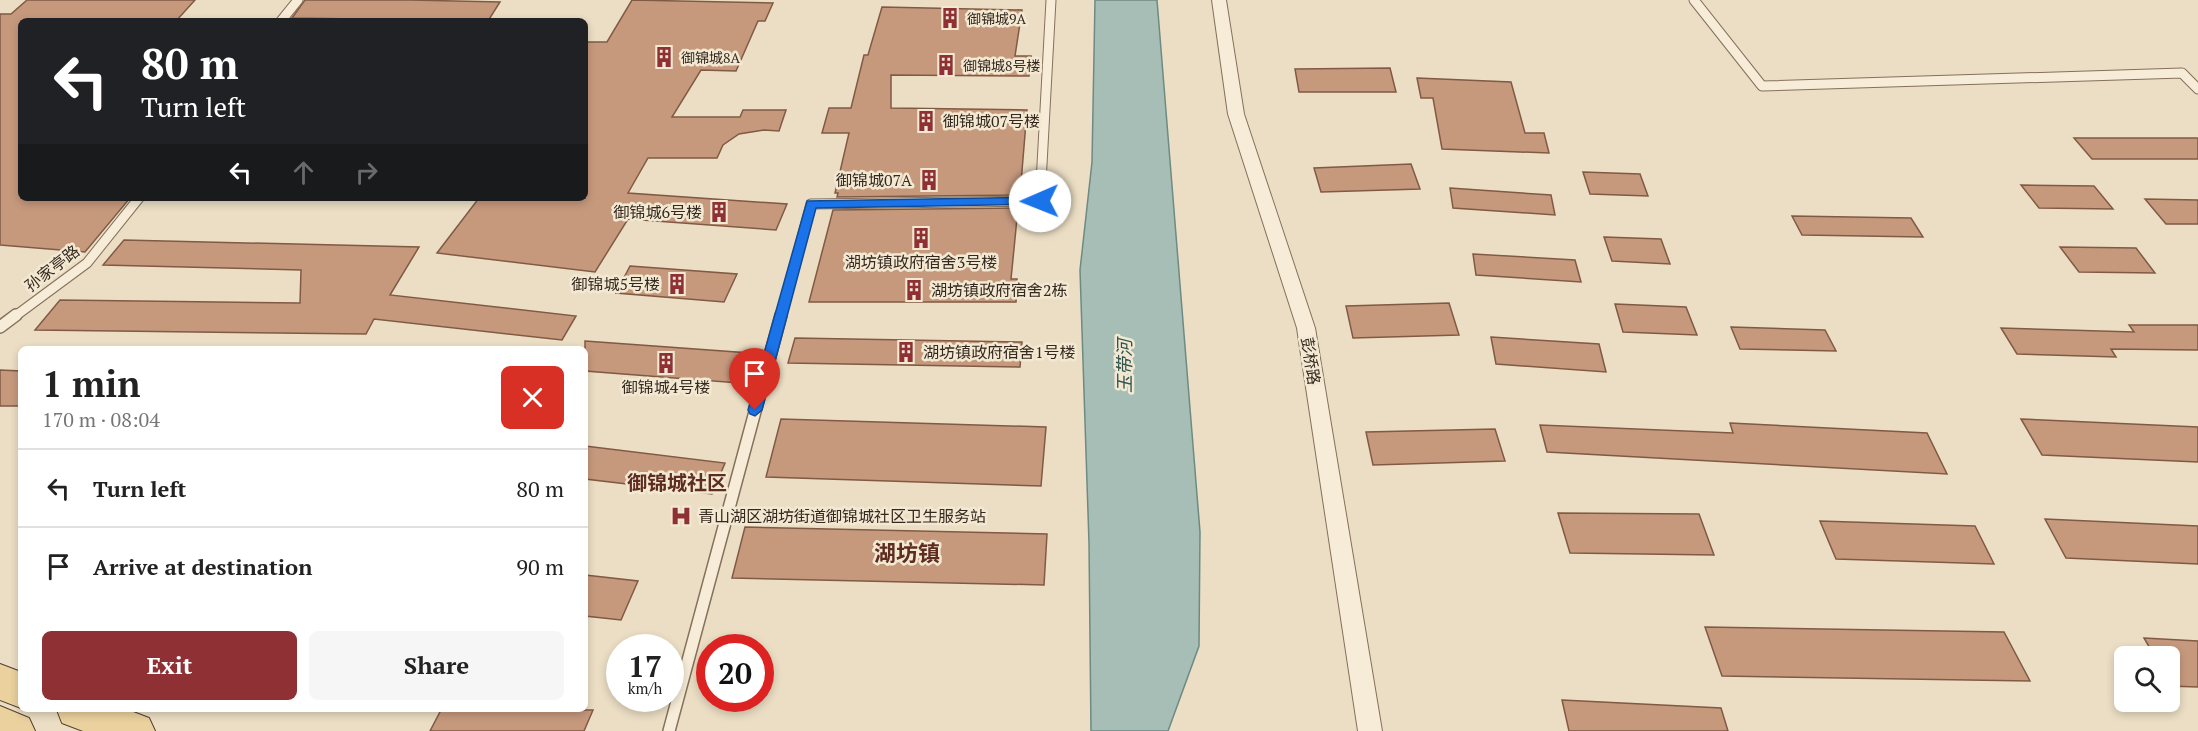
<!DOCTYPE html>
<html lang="en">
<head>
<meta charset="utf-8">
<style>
  body { margin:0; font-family:"PT Serif","Noto Sans SC",serif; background:#f6f6f6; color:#222; height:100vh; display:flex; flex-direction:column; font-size:22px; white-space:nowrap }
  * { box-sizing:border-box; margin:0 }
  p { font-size:20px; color:#767676 }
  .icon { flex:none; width:33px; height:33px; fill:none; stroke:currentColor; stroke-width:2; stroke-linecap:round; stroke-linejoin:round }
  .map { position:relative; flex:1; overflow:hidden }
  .side { position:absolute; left:18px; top:346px; width:570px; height:366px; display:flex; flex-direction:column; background:#fff; border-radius:9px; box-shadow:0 3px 9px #0003 }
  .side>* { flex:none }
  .banner { position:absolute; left:18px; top:18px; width:570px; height:183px; border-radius:9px; box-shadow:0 3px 9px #0003; background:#202124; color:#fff; overflow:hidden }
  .controls { position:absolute; left:2114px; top:646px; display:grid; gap:12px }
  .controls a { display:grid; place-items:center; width:66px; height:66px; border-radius:9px; background:#fff; box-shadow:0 3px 9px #0003; font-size:30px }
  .speed { position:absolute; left:606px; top:634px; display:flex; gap:12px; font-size:30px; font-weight:700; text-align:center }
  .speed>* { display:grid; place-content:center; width:78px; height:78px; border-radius:50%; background:#fff; box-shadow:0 3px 9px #0003; line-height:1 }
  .speed small { font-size:15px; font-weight:400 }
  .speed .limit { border:9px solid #d22; background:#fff; color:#111 }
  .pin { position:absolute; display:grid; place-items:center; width:51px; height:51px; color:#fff; margin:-62px -26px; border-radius:50% 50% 50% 0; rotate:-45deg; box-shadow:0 0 6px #0007 }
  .pin .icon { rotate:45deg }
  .me { position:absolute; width:66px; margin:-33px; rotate:269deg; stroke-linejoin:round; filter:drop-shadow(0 0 4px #0008) }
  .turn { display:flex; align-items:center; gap:21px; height:126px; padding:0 24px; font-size:27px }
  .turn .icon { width:78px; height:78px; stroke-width:2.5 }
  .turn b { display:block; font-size:42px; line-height:51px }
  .lanes { display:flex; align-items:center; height:57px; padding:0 24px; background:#0003; justify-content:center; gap:30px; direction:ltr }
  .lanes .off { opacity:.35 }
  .round { display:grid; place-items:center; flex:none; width:63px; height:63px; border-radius:9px; background:#f6f6f6 }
  .summary { display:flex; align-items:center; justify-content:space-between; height:102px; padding:0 24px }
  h1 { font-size:36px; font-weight:600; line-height:45px }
  .cta { display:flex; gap:12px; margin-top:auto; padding:12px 24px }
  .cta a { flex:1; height:69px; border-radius:9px; background:#8e3034; color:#fff; font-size:24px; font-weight:600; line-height:69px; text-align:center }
  .cta a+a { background:#f6f6f6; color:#222 }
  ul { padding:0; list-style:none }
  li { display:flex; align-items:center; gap:18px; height:78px; padding:0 24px; border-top:2px solid #e0e0e0 }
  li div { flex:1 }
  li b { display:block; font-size:22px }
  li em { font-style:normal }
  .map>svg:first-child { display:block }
  .water { fill:#a6beb6; stroke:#6d8b83; stroke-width:1.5 }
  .building { fill:#c6997d; stroke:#815a44; stroke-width:1.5 }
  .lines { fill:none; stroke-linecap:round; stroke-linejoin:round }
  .lane-far1-casing { stroke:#84705c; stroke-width:11 }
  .lane-casing { stroke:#84705c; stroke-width:14 }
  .street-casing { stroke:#84705c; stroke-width:2 }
  .primary-casing { stroke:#523f30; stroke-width:2 }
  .lane-far1 { stroke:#f6ecd7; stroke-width:9 }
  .lane { stroke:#f6ecd7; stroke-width:11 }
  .street { fill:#f6ecd7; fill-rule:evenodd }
  .primary { fill:#ebd19e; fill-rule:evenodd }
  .route { fill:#1a73e8; stroke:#114b97; stroke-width:1.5 }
  .labels { text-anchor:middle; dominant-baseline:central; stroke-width:5; stroke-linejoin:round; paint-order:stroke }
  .far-poi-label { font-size:14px; fill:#35291f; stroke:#f3e9d3; text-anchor:start }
  .poi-label { font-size:16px; fill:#35291f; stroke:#f3e9d3; text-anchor:start }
  .street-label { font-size:16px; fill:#35291f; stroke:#f3e9d3 }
  .water-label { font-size:18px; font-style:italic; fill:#2f5450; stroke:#f3e9d3 }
  .quarter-label { font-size:20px; font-weight:bold; fill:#5e2c21; stroke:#f3e9d3 }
  .district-label { font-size:22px; font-weight:bold; fill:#5e2c21; stroke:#f3e9d3 }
</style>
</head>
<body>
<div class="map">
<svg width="2198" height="731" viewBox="0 0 2198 731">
  <rect width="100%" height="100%" fill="#ebdec4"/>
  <path class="water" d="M 1095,0 L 1157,0 L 1200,532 L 1199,646 L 1168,731 L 1091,731 L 1089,543 L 1080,270 L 1092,162 Z"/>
  <g class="building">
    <path d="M 27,0 L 195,0 L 176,21 L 21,21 L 21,198 L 130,198 L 85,252 L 0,245 L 0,14 L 11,14 Z"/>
    <path d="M 305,0 L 410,0 L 500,2 L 488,21 L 292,18 Z"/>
    <path d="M 632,0 L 773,3 L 765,21 L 758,21 L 736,71 L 701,70 L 672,117 L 740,117 L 743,110 L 786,110 L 779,131 L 764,130 L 739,134 L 723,145 L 717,158 L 648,158 L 628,193 L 787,204 L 776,230 L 628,219 L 595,272 L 437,253 L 479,198 L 585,198 L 585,42 L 607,42 Z"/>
    <path d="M 882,7 L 1022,10 L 1015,56 L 1031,56 L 1029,76 L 891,75 L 891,108 L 1027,110 L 1020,195 L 837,197 L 838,193 L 835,193 L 849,133 L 822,133 L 829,108 L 851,108 L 864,55 L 868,55 Z"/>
    <path d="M 1390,68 L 1396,92 L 1299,92 L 1295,69 Z"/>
    <path d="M 1417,78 L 1511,82 L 1525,133 L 1544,133 L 1549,153 L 1442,149 L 1433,98 L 1421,98 Z"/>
    <path d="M 2074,138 L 2198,138 L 2198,159 L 2092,159 Z"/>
    <path d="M 1411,164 L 1420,189 L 1321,192 L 1314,168 Z"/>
    <path d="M 1583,172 L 1640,174 L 1648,196 L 1590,194 Z"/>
    <path d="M 2021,185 L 2094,186 L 2113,209 L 2039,208 Z"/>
    <path d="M 1450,188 L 1551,195 L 1555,215 L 1453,208 Z"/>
    <path d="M 2145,199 L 2198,200 L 2198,224 L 2166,224 Z"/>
    <path d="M 1018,208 L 1011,279 L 1017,279 L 1016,302 L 809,302 L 833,210 Z"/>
    <path d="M 1792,216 L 1911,218 L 1923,237 L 1802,235 Z"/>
    <path d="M 1604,237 L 1661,239 L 1670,264 L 1612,261 Z"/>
    <path d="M 124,240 L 419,247 L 390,295 L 576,316 L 562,340 L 374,319 L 366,334 L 35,330 L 60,300 L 300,303 L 301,270 L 103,265 Z"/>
    <path d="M 2060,247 L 2136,248 L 2155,273 L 2079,272 Z"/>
    <path d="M 1473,254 L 1575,260 L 1581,282 L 1476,275 Z"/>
    <path d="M 630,266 L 737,274 L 724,302 L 616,293 Z"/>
    <path d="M 1449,303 L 1459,335 L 1353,338 L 1346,306 Z"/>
    <path d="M 1615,304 L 1686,307 L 1697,335 L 1623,332 Z"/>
    <path d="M 2129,325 L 2198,325 L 2198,350 L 2111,349 L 2116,357 L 2017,354 L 2001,328 L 2134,332 Z"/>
    <path d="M 1731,327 L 1825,330 L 1836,351 L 1740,349 Z"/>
    <path d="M 1491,337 L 1599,344 L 1606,372 L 1496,364 Z"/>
    <path d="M 795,338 L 1022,342 L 1020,367 L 788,363 Z"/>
    <path d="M 585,341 L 750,353 L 739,383 L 585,371 Z"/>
    <path d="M 0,370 L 21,371 L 21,406 L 0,406 Z"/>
    <path d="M 781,419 L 1046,427 L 1041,486 L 766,477 Z"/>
    <path d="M 2021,419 L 2198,427 L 2198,462 L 2042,455 Z"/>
    <path d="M 1730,423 L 1927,433 L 1947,474 L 1547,452 L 1540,425 L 1733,433 Z"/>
    <path d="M 1495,429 L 1505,461 L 1373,465 L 1366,432 Z"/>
    <path d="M 585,446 L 725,463 L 712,494 L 585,479 Z"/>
    <path d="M 1558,513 L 1699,514 L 1714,555 L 1570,553 Z"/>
    <path d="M 2045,519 L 2198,526 L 2198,564 L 2066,558 Z"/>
    <path d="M 1820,521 L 1975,526 L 1994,564 L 1836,559 Z"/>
    <path d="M 745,527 L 1047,534 L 1044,585 L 732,578 Z"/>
    <path d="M 585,575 L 638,581 L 621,620 L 585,616 Z"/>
    <path d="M 1705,627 L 2004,632 L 2030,681 L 1722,676 Z"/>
    <path d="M 2144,638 L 2198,641 L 2198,687 L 2169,686 L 2169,657 L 2155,657 Z"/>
    <path d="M 1562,700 L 1721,708 L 1728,731 L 1569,731 Z"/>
    <path d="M 441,710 L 593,710 L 584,731 L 430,731 Z"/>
  </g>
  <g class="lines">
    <defs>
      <g id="lane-far1">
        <path d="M 1694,0 L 1762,86 L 2182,73 L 2198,89"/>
        <path d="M 281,21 L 298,0"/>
        <path d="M 14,317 L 87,263 L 139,198"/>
        <path d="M 781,317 L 811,204 L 1040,201 L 1051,0"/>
      </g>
      <g id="lane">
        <path d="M 0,327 L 16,315"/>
        <path d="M 669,731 L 781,315"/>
      </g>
      <path id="street" d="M 1212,0 L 1226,0 L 1244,114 L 1315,328 L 1382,731 L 1358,731 L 1297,328 L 1228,114 Z"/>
      <g id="primary">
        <path d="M 0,664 L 21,672 L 21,708 L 0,700 Z"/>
        <path d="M 0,706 L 29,718 L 35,731 L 0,731 Z"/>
        <path d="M 57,710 L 128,710 L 149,718 L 155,731 L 83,731 L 62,723 Z"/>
      </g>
    </defs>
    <use href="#lane-far1" class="lane-far1-casing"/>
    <use href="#lane" class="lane-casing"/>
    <use href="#street" class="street-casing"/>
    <use href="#primary" class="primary-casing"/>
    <use href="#lane-far1" class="lane-far1"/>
    <use href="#lane" class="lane"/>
    <use href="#street" class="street"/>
    <use href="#primary" class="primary"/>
  </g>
  <path class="route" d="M 1040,197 L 1046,201 L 1045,204 L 816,208 L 762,410 L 755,416 L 750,414 L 748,410 L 807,201 Z"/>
  <defs>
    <symbol id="building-bare" viewBox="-9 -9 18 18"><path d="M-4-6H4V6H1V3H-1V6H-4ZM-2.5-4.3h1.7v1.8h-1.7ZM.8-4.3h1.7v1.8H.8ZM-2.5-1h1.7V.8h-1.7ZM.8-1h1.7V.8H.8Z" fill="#8e3034" stroke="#f3e9d3" stroke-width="2.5" paint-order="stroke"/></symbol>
    <symbol id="hospital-bare" viewBox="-9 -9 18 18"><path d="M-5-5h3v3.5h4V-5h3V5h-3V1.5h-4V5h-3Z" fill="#8e3034" stroke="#f3e9d3" stroke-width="2.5" paint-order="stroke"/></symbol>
  </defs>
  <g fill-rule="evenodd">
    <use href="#building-bare" x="935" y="3" width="30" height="30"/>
    <use href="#building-bare" x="649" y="42" width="30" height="30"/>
    <use href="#building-bare" x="931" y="50" width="30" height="30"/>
    <use href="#building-bare" x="911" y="106" width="30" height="30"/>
    <use href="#building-bare" x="914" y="165" width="30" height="30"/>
    <use href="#building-bare" x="704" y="197" width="30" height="30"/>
    <use href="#building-bare" x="906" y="223" width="30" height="30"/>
    <use href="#building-bare" x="662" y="269" width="30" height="30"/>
    <use href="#building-bare" x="899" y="275" width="30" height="30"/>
    <use href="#building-bare" x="891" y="337" width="30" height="30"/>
    <use href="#building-bare" x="651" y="348" width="30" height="30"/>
    <use href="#hospital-bare" x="666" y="501" width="30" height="30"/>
  </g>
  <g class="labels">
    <g class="far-poi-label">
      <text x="967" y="18">御锦城9A</text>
      <text x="681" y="57">御锦城8A</text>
      <text x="963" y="65">御锦城8号楼</text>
    </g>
    <g class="poi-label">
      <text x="943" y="121">御锦城07号楼</text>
      <text x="912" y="180" text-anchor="end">御锦城07A</text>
      <text x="702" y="212" text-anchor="end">御锦城6号楼</text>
      <text x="921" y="262" text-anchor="middle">湖坊镇政府宿舍3号楼</text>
      <text x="660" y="284" text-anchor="end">御锦城5号楼</text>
      <text x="931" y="290">湖坊镇政府宿舍2栋</text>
      <text x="923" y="352">湖坊镇政府宿舍1号楼</text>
      <text x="666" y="387" text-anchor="middle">御锦城4号楼</text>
      <text x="698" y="516">青山湖区湖坊街道御锦城社区卫生服务站</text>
    </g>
    <g class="street-label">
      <text transform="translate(52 268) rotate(-38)">孙家亭路</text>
      <text transform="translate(1311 361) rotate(81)">彭桥路</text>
    </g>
    <g class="water-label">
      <text transform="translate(1124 366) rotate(-90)">玉带河</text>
    </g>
    <g class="quarter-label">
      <text x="677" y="482">御锦城社区</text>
    </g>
    <g class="district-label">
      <text x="907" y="552">湖坊镇</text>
    </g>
  </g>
</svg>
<div class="controls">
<a><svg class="icon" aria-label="search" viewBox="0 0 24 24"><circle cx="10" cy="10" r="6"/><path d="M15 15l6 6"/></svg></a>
</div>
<div class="speed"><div>17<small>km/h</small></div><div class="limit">20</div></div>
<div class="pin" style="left:755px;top:410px;background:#d93025"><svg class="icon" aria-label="arrive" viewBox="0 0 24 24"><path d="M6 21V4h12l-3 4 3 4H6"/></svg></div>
<svg class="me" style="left:1040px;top:201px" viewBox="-20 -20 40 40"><circle r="19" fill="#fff"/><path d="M0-13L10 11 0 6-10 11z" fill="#1a73e8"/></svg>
<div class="banner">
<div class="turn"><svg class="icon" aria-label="left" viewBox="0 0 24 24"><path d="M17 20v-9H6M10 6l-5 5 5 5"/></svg><div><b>80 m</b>Turn left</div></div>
<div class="lanes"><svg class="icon" aria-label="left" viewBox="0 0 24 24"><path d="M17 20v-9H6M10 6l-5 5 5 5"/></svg><svg class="icon off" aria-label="ahead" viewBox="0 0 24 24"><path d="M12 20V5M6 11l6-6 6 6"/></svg><svg class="icon off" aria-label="right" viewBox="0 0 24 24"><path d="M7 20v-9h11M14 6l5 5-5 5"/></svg></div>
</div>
<section class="side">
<div class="summary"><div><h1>1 min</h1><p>170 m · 08:04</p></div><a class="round" style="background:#d93025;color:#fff"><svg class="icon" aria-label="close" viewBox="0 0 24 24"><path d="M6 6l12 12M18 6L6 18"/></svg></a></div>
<ul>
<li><svg class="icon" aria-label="left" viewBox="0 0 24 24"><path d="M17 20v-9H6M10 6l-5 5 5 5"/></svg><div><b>Turn left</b></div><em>80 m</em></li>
<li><svg class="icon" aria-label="arrive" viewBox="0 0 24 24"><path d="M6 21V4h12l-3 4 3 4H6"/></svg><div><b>Arrive at destination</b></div><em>90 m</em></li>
</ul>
<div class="cta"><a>Exit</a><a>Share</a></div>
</section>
</div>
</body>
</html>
